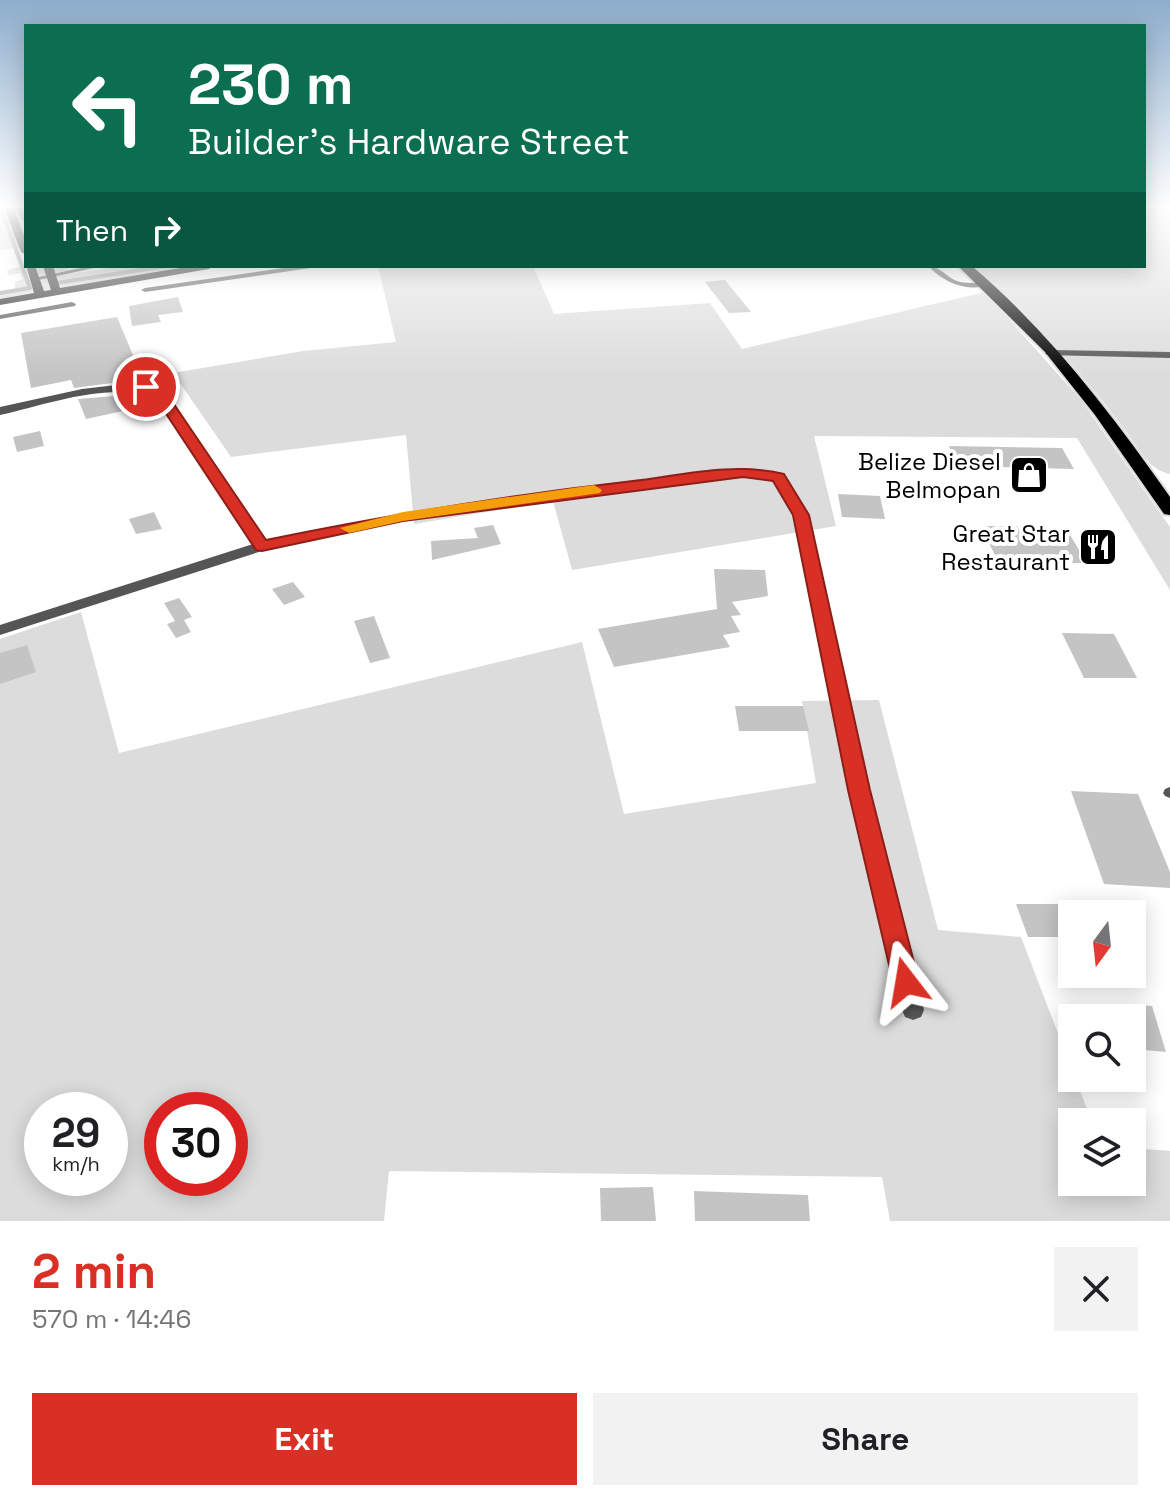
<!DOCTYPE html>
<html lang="en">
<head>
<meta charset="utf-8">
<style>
  body { margin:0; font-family:"Space Grotesk",sans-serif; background:#f2f2f2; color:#202124; height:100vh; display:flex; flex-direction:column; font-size:30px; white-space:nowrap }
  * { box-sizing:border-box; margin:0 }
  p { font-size:26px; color:#757577 }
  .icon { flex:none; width:44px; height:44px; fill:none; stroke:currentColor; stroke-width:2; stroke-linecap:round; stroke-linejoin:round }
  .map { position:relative; height:1221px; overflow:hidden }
  .drawer { display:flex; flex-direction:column; background:#fff; flex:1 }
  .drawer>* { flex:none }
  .guide { position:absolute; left:24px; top:24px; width:1122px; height:244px; border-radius:0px; box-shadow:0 4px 20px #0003; background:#0b6e4f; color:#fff; overflow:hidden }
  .needle { width:52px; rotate:195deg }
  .buttons { position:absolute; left:1058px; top:900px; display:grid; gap:16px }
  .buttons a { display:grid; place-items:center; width:88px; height:88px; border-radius:0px; background:#fff; box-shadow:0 4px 20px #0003; font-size:40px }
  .speed { position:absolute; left:24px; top:1092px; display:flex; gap:16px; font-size:40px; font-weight:700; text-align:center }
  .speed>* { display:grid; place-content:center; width:104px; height:104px; border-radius:50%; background:#fff; box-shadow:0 4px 20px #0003; line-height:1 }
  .speed small { font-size:20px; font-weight:400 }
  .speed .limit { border:12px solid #d22; background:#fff; color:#111 }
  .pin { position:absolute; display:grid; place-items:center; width:68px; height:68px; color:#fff; margin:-34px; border:4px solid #fff; border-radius:50%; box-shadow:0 2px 8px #0007 }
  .me { position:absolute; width:88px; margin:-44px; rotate:346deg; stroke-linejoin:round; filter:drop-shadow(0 0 6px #0008) }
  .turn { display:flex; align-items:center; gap:28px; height:168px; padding:0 32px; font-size:36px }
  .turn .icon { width:104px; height:104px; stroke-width:2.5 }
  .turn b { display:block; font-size:56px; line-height:68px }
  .then { display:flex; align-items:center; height:76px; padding:0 32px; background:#0003; gap:16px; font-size:30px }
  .round { display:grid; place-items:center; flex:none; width:84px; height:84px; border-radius:0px; background:#f2f2f2 }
  .head { display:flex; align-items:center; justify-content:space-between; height:136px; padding:0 32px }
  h1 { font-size:48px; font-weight:600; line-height:60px; color:#d93025 }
  .cta { display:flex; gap:16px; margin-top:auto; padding:16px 32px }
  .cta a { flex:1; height:92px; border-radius:0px; background:#d93025; color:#fff; font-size:32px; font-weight:600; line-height:92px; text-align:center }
  .cta a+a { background:#f2f2f2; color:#202124 }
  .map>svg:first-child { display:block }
  .green { fill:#dcdcdc; fill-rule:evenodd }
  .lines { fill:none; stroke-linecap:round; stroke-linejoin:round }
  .stream { stroke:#a3a3a3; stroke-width:4 }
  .building { fill:#c4c4c4 }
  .primary-casing { stroke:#dbdbdb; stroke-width:4 }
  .lane { fill:#555; fill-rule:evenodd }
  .street { fill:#555; fill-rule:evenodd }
  .secondary { fill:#222; fill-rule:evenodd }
  .primary { fill:#000; fill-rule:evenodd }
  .route { fill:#d93025; stroke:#8d1f18; stroke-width:2 }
  .slow { fill:#f59e0b }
  .labels { text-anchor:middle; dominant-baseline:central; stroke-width:8; stroke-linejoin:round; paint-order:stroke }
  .poi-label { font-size:24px; fill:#000; stroke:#fff; text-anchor:end }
</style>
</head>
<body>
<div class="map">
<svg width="1170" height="1221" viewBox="0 0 1170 1221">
  <rect width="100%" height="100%" fill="#fff"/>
  <g class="green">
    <path d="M 0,205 L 26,205 L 26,260 L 22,247 L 0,250 Z"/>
    <path d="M 1144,205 L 1170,205 L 1170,474 C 1149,470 1140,450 1127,433 C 1082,372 1031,316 973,266 L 1144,266 Z"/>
    <path d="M 26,265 L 66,266 L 70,274 L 124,266 L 209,266 L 0,302 L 0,292 L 15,289 L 15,282 L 23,279 L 20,273 L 8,275 L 7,270 Z"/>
    <path d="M 378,266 L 533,266 L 554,314 L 710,303 L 742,349 L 985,292 L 1081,400 L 1170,527 L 1170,590 L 1077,438 L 814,436 L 836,526 L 572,570 L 553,501 L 414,524 L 406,435 L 231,457 L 173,373 L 303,351 L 396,342 Z"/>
    <path d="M 81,612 L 119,753 L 582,642 L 624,814 L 816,783 L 802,701 L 879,700 L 938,930 L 1021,937 L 1092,1122 L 1072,1122 L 1072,1182 L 1132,1182 L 1132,1148 L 1170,1151 L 1170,1221 L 890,1221 L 882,1177 L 389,1171 L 384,1221 L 0,1221 L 0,639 ZM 42,1110 L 110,1110 L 110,1178 L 42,1178 ZM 162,1110 L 230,1110 L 230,1178 L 162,1178 Z"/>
  </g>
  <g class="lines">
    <g class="stream">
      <path d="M 0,206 L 30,288 L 0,293"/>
      <path d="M 57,283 L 166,266"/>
    </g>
  </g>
  <g class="building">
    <path d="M 725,280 L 751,312 L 729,313 L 705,282 Z"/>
    <path d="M 178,297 L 183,312 L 158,315 L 161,322 L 132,326 L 129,306 Z"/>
    <path d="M 117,317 L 138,367 L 115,372 L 120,382 L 74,388 L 71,380 L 31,388 L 21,333 Z"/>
    <path d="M 126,395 L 132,409 L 86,419 L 78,399 Z"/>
    <path d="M 40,431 L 44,446 L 17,452 L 13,437 Z"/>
    <path d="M 949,446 L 1062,448 L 1074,469 L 957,466 Z"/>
    <path d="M 838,494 L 880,496 L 885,519 L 842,517 Z"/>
    <path d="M 154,512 L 162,529 L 136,534 L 129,519 Z"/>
    <path d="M 493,525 L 501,544 L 432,560 L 431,541 L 478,538 L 474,528 Z"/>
    <path d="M 981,526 L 1017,526 L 1022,535 L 1070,535 L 1087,563 L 999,564 Z"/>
    <path d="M 714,569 L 765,570 L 768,596 L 732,602 L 741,615 L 731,616 L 740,632 L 723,635 L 730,647 L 614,667 L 598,629 L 717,609 Z"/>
    <path d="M 293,582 L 305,597 L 284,605 L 272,589 Z"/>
    <path d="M 179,598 L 192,617 L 184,620 L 191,632 L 176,638 L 167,624 L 175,621 L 164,603 Z"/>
    <path d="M 374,616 L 390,658 L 370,663 L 354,621 Z"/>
    <path d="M 1062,633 L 1114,634 L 1137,678 L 1084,678 Z"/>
    <path d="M 27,645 L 36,672 L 0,684 L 0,653 Z"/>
    <path d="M 735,706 L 803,706 L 809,731 L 739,731 Z"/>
    <path d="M 1071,791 L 1138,794 L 1170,872 L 1170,888 L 1104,884 Z"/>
    <path d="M 1016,904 L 1072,904 L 1072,937 L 1028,937 Z"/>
    <path d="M 1132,1004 L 1152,1006 L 1166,1052 L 1132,1049 Z"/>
    <path d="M 653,1187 L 656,1221 L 601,1221 L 600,1188 Z"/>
    <path d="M 694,1191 L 808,1195 L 810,1221 L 695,1221 Z"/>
  </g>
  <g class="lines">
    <defs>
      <path id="primary" d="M 958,266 L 972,266 C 1050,333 1111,413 1170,497 L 1170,515 L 1164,514 L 1095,415 L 1045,352 Z"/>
    </defs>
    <use href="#primary" class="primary-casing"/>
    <g class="lane">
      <path d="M 90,266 L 103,266 L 34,281 L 30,279 Z"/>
      <path d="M 297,266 L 314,266 L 311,268 L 145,292 L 141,290 L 145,288 Z"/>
      <path d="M 928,266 C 940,266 946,277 957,281 C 968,285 981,281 991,284 C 967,293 945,283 928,266 Z"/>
      <path d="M 72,302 L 76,304 L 75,306 L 0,319 L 0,315 Z"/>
      <path d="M 1170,787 L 1170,798 L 1165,796 L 1163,793 L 1165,789 Z"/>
    </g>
    <g class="street">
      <path d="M 1051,350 L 1170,352 L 1170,358 L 1047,355 L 1045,353 Z"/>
      <path d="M 125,384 L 144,386 L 164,391 L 266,541 L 403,513 L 743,468 L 783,474 L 808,515 L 869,790 L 924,1010 L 921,1017 L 913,1020 L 905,1017 L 902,1010 L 849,790 L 794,515 L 773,480 L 743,476 L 403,521 L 265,550 L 0,635 L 0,625 L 253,544 L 156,397 C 106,382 49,404 0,415 L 0,407 L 82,389 Z"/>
    </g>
    <g class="secondary">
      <path d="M 3,205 L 12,205 L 26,240 L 26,255 L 21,252 Z"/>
      <path d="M 16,205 L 25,205 L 26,222 L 21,219 Z"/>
      <path d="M 26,265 L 35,266 L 44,291 L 51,290 L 43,266 L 53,266 L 60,288 L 192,266 L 214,266 L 209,269 L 0,305 L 0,299 L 34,293 Z"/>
    </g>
    <use href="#primary" class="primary"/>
  </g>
  <linearGradient id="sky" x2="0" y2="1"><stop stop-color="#8cadcc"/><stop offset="0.55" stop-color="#fff"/><stop offset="1" stop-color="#fff" stop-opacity="0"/></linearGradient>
  <rect width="1170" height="376" fill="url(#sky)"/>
  <path class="route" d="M 146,383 L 165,391 L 266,540 C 388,515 509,495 633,481 C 682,475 735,462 784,474 L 809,515 L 870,790 L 919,982 L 915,990 L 906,993 L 897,990 L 893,982 L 848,790 L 793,515 L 773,481 L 743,477 L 403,521 L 262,551 L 256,550 L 155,397 L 139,387 Z"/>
  <path class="slow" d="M 594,485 L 602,490 L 600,493 L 403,521 L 349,533 L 340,528 L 403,512 Z"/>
  <defs>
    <symbol id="shop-square" viewBox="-11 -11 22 22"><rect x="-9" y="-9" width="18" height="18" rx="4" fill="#000" stroke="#fff"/><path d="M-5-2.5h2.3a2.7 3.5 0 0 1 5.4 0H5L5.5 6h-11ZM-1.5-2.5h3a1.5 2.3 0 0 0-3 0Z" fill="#fff"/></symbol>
    <symbol id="restaurant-square" viewBox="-11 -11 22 22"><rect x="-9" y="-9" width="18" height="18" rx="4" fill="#000" stroke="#fff"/><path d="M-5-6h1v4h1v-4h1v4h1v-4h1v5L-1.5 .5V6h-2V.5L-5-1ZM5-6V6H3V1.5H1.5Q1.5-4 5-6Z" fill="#fff"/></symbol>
  </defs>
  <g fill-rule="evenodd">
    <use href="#shop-square" x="1007" y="453" width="44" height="44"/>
    <use href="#restaurant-square" x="1076" y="525" width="44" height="44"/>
  </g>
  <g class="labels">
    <g class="poi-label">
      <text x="1001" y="461">Belize Diesel<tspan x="1001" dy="28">Belmopan</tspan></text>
      <text x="1070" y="533">Great Star<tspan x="1070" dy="28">Restaurant</tspan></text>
    </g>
  </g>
</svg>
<div class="buttons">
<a><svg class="needle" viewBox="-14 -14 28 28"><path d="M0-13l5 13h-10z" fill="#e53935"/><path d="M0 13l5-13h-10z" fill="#757577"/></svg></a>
<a><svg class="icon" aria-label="search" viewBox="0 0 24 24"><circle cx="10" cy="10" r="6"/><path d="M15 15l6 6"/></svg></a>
<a><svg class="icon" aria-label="layers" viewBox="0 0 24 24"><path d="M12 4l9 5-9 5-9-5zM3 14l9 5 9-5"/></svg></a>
</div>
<div class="speed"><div>29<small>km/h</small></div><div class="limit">30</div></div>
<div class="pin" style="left:146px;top:387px;background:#d93025"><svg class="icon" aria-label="arrive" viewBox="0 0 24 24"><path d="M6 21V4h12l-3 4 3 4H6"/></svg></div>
<svg class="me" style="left:906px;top:982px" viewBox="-20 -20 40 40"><path d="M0-17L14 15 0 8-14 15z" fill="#d93025" stroke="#fff" stroke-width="4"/></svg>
<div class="guide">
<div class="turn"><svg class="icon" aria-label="left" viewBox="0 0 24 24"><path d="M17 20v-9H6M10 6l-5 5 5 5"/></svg><div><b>230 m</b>Builder's Hardware Street</div></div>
<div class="then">Then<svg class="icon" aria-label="right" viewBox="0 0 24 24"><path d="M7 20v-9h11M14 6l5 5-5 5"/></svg></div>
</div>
</div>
<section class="drawer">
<div class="head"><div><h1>2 min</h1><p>570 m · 14:46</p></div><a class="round"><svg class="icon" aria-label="close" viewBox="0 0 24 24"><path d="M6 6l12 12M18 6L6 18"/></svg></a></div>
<div class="cta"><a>Exit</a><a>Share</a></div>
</section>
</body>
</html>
